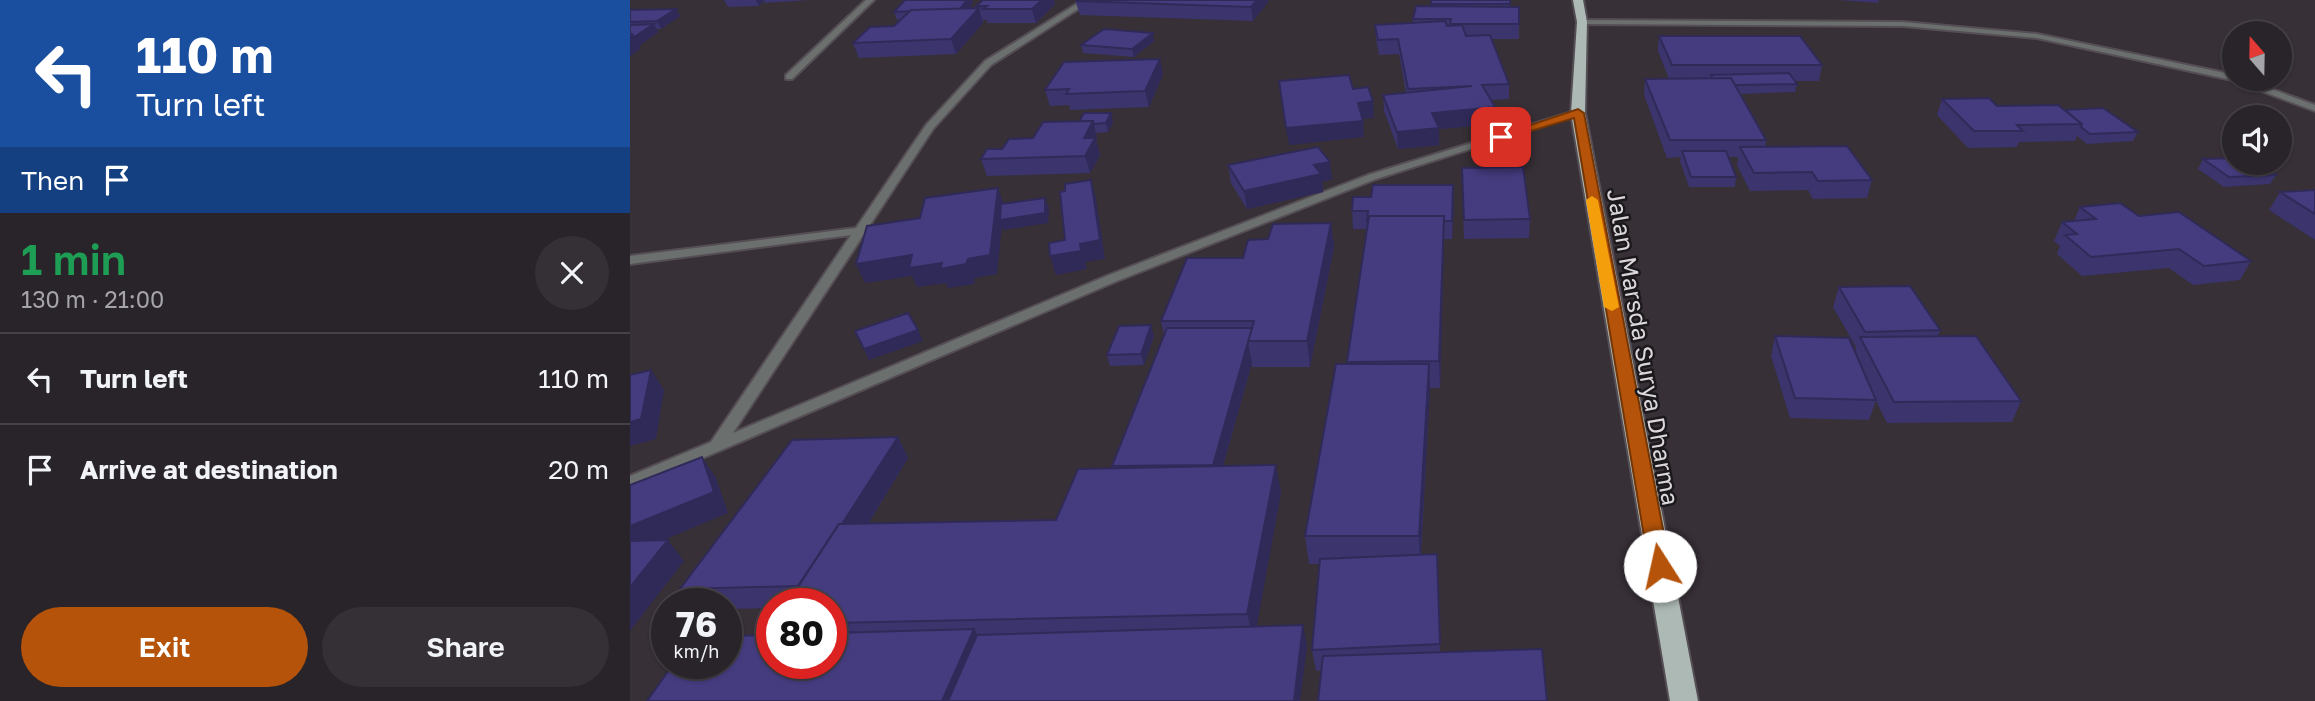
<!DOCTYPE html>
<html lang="en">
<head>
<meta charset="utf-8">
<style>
  body { margin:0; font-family:"Golos Text",sans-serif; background:#353035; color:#f1f3f6; height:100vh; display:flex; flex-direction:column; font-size:26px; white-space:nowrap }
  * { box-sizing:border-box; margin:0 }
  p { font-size:23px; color:#a5a4a8 }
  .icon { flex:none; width:38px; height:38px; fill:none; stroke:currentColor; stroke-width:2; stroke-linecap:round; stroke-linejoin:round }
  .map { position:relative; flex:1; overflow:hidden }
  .side { display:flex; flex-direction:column; background:#292429; width:630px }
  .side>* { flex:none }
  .top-card { background:#1a4fa0; color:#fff; overflow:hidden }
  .needle { width:46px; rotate:340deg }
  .buttons { position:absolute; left:1592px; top:21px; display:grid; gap:14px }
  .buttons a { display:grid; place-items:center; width:70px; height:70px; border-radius:50%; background:#292429; box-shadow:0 2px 5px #0004,0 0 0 2px #454146; font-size:35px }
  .speed { position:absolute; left:21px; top:588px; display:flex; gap:14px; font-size:35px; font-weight:700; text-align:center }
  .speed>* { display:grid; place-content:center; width:91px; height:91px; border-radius:50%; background:#292429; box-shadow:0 2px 5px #0004,0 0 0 2px #454146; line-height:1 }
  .speed small { font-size:18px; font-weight:400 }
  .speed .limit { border:10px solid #d22; background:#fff; color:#111 }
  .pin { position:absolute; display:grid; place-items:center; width:60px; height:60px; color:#fff; margin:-30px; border-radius:14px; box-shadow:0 4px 10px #0006 }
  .me { position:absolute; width:77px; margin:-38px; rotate:350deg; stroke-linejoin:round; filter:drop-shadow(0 0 5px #0008) }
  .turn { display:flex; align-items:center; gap:24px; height:147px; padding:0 21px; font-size:32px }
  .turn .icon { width:91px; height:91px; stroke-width:2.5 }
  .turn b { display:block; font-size:49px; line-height:60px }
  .then { display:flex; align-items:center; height:66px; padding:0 21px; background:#0003; gap:14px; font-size:26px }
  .round { display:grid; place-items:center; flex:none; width:74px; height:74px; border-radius:37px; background:#353035 }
  .head { display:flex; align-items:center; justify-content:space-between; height:119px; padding:0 21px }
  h1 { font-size:42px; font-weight:600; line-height:52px; color:#1e9e55 }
  .primary-button { display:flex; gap:14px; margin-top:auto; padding:14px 21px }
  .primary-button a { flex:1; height:80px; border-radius:42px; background:#b45309; color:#fff; font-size:28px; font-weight:600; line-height:80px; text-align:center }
  .primary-button a+a { background:#353035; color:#f1f3f6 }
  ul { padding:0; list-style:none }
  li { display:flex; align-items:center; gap:21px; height:91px; padding:0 21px; border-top:2px solid #454146 }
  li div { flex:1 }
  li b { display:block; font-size:26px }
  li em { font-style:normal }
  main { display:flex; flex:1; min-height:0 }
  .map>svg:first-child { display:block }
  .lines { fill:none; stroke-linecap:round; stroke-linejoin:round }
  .minor-casing { stroke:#554e55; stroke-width:4 }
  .trunk-casing { stroke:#554e55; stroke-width:4 }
  .minor { fill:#6b706e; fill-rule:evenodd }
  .trunk { fill:#adb9b4; fill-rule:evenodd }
  .wall { fill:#3b346d }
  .shaded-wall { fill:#302a59 }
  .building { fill:#453c7f; stroke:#302a59; stroke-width:2 }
  .route { fill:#b45309; stroke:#753606; stroke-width:2 }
  .slow { fill:#f59e0b }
  .labels { text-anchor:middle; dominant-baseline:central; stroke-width:5; stroke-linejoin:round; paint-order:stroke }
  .street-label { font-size:24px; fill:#dbd7db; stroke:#1c191c }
</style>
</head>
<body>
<main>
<section class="side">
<div class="top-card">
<div class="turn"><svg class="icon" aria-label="left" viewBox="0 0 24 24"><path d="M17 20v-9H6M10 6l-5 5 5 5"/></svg><div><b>110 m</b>Turn left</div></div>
<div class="then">Then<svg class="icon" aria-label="arrive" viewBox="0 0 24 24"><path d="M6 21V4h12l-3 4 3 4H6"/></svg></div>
</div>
<div class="head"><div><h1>1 min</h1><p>130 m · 21:00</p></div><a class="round"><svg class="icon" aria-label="close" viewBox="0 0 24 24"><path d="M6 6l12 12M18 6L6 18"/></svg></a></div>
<ul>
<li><svg class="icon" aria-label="left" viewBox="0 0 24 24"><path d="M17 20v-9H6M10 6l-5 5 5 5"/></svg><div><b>Turn left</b></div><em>110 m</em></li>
<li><svg class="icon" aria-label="arrive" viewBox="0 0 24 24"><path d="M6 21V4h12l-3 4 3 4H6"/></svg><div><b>Arrive at destination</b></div><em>20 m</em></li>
</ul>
<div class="primary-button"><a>Exit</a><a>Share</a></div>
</section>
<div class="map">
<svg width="1685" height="701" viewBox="0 0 1685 701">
  <rect width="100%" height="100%" fill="#373037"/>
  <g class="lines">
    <defs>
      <g id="minor">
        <path d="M 236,0 L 244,0 L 162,79 L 156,79 L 156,75 Z"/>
        <path d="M 453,0 L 462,0 L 361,65 L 303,129 L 103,433 L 479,275 L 738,175 L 945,111 L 953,113 L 746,179 L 487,281 L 0,489 L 0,476 L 81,442 L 221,235 L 0,264 L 0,256 L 226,228 L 296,125 L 355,61 Z"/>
        <path d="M 952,20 L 1273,22 L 1407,34 L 1605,75 L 1605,79 L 1614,79 L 1685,105 L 1685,111 L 1602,80 L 1407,38 L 1273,26 L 949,24 L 948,22 Z"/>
      </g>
      <path id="trunk" d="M 943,0 L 953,0 L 957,22 L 955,113 L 1068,701 L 1040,701 L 941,113 L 947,22 Z"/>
    </defs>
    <use href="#minor" class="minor-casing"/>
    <use href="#trunk" class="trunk-casing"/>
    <use href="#minor" class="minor"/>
    <use href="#trunk" class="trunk"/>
  </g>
  <g class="wall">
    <path d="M 94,0 L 179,0 L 135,3 L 134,1 L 129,6 L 98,7 Z"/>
    <path d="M 275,0 L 342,0 L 343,3 L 338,9 L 347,8 L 346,6 L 353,0 L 424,0 L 425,4 L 406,23 L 357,23 L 357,20 L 353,20 L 353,23 L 326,54 L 229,58 L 223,43 L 264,26 L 272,19 L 267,20 L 264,12 Z"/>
    <path d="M 445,0 L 638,0 L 638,2 L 623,21 L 450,15 Z"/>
    <path d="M 801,0 L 880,0 L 880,7 L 889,24 L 889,39 L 861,39 L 879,84 L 879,99 L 861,100 L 865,107 L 865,124 L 809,129 L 809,145 L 768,149 L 754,111 L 753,95 L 776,93 L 769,54 L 749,55 L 746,39 L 745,25 L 783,22 L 783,19 L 801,6 Z"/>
    <path d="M 1209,0 L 1249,0 L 1248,3 Z"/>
    <path d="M 46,9 L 50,16 L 31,29 L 26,29 L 28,32 L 9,46 L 10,49 L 0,56 L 0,10 Z"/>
    <path d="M 1029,36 L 1192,65 L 1189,81 L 1165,81 L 1167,84 L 1165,92 L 1110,94 L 1136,140 L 1135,147 L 1242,180 L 1237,198 L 1183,199 L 1178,190 L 1120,191 L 1107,165 L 1108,157 L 1098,157 L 1106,177 L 1105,187 L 1059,187 L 1050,161 L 1051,157 L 1037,158 L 1014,95 L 1015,79 L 1039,79 L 1028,51 Z"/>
    <path d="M 524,41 L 504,57 L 453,53 L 451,45 Z"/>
    <path d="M 533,74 L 519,107 L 440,110 L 439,105 L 420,106 L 415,90 Z"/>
    <path d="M 1312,99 L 1367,106 L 1508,132 L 1503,141 L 1457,144 L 1447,136 L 1445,141 L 1389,142 L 1387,147 L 1338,148 L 1307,115 Z"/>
    <path d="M 481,113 L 483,122 L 478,132 L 466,133 L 467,138 L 466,141 L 470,155 L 460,173 L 357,176 L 351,159 L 372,149 L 449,122 Z"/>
    <path d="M 1573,159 L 1646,175 L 1640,184 L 1594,187 L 1568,169 Z"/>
    <path d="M 598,165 L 702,179 L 692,182 L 693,192 L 617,209 L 601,183 Z"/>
    <path d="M 832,185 L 900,219 L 899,238 L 834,239 Z"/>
    <path d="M 1685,190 L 1685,240 L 1639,210 L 1650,192 Z"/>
    <path d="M 824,203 L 822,239 L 814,239 L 810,388 L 800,388 L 791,555 L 807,554 L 810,652 L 686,671 L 682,650 L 689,564 L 679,564 L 675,536 L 717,364 L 737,229 L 723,229 L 722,211 Z"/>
    <path d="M 1450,207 L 1509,216 L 1621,261 L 1610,280 L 1563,285 L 1539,268 L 1452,276 L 1427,254 L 1430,246 L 1424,241 L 1432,222 L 1444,221 Z"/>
    <path d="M 701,223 L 704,247 L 680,367 L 622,367 L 622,363 L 593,466 L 651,492 L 626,627 L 677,646 L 201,663 L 201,604 L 142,604 L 142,608 L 96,609 L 96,604 L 61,604 L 50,589 L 268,437 L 278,458 L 238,524 L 426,520 L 483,468 L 482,466 L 534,334 L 531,321 L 613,258 L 638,239 Z"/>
    <path d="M 1209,287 L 1310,330 L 1308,336 L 1391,401 L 1382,422 L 1257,423 L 1246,401 L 1239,420 L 1160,418 L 1141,356 L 1145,336 L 1225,352 L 1226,347 L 1203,307 Z"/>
    <path d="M 524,336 L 514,365 L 480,366 L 477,355 Z"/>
  </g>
  <g class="shaded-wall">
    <path d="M 126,0 L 134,0 L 134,1 L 129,6 Z"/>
    <path d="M 337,0 L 342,0 L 343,3 L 332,16 L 330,9 Z"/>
    <path d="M 412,0 L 424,0 L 425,4 L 406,23 L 402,9 Z"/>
    <path d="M 627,0 L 638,0 L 638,2 L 623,21 L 621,7 Z"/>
    <path d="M 349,8 L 353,23 L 326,54 L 321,39 Z"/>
    <path d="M 46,9 L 50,16 L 31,29 L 27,21 Z"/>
    <path d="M 24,24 L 28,32 L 9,46 L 10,49 L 0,56 L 0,36 Z"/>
    <path d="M 523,33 L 524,41 L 504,57 L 502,49 Z"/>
    <path d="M 530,59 L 533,74 L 519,107 L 515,91 Z"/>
    <path d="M 743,101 L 744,118 L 729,119 L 728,103 Z"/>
    <path d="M 865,107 L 865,124 L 809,129 L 809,145 L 768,149 L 767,132 L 802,113 Z"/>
    <path d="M 481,113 L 483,122 L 478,132 L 476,123 Z"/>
    <path d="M 463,121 L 467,138 L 466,141 L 470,155 L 460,173 L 455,156 L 454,138 Z"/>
    <path d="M 733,121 L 734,137 L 659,145 L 656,128 Z"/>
    <path d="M 700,162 L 702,179 L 692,182 L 693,192 L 617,209 L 614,191 L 684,165 Z"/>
    <path d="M 461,180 L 466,198 L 475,259 L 455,262 L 457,269 L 426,275 L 420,256 L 450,244 Z"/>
    <path d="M 823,185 L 824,203 L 822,239 L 822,221 Z"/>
    <path d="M 368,188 L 374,205 L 415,198 L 419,208 L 418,223 L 373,230 L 372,226 L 367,274 L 345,278 L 344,284 L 318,288 L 316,283 L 287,287 L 282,276 L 235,283 L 226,264 L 282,255 L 338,259 Z"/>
    <path d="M 814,216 L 814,240 L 810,388 L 809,361 Z"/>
    <path d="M 701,223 L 704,247 L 680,367 L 677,341 Z"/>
    <path d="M 521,325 L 524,336 L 514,365 L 511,354 Z"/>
    <path d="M 288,330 L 293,341 L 239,360 L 234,349 Z"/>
    <path d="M 618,343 L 622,363 L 587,486 L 583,465 Z"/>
    <path d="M 799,364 L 800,390 L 790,564 L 789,536 Z"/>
    <path d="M 21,370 L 34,390 L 26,439 L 0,446 L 0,422 Z"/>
    <path d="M 268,437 L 278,458 L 189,604 L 173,586 Z"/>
    <path d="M 72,457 L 86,478 L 98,513 L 0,554 L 0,526 Z"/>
    <path d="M 646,465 L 651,492 L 624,641 L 617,614 Z"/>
    <path d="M 38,540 L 54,561 L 0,631 L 0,587 Z"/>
    <path d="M 673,625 L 677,646 L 670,701 L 664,701 Z"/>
    <path d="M 344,629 L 358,656 L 339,701 L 312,701 Z"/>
  </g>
  <g class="building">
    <path d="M 275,0 L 337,0 L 330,9 L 264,12 Z"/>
    <path d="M 353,0 L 412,0 L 402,9 L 353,9 L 357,6 L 346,6 Z"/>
    <path d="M 448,0 L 627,0 L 621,7 L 446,1 Z"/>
    <rect x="801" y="0" width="79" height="4"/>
    <path d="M 786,6 L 889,7 L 889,24 L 820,24 L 821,19 L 783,19 Z"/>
    <path d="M 349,8 L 321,39 L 223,43 L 240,27 L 264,26 L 281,10 Z"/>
    <path d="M 46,9 L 27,21 L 0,22 L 0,10 Z"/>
    <path d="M 815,21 L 817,26 L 832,25 L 836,36 L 860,35 L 879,84 L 852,85 L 865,107 L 802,113 L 809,128 L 767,132 L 753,95 L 842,86 L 778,89 L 768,39 L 748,40 L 745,25 Z"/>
    <path d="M 24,24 L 4,37 L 2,34 L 0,34 L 0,25 Z"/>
    <path d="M 474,29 L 523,33 L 502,49 L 451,45 Z"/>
    <path d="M 1029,36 L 1170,36 L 1192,65 L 1042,65 Z"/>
    <path d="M 530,59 L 515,91 L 436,94 L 439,89 L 415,90 L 434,62 Z"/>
    <path d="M 1159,73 L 1167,84 L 1105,85 L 1101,78 L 1083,79 L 1081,75 Z"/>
    <path d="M 719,75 L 723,89 L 738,87 L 743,101 L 728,103 L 733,121 L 656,128 L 649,81 Z"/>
    <path d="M 1101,78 L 1136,140 L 1040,140 L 1015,79 Z"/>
    <path d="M 1359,98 L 1367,106 L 1428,105 L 1452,124 L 1387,125 L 1393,131 L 1344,131 L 1312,99 Z"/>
    <path d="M 1473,108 L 1508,132 L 1460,134 L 1451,127 L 1452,124 L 1435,110 Z"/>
    <path d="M 454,113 L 481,113 L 476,123 L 464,124 L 463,121 L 449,122 Z"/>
    <path d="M 463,121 L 454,138 L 465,138 L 455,156 L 351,159 L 357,149 L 372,149 L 379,139 L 403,138 L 413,122 Z"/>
    <path d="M 1217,146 L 1242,180 L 1188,181 L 1182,172 L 1124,173 L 1110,147 Z"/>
    <path d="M 688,147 L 700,162 L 684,165 L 691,174 L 614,191 L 598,165 Z"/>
    <path d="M 1052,151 L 1096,151 L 1106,177 L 1061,177 Z"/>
    <path d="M 1605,158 L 1605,163 L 1628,163 L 1646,175 L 1599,177 L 1573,159 Z"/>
    <path d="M 893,167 L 900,219 L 834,220 L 832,168 Z"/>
    <path d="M 461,180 L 470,240 L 450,244 L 451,251 L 420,256 L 419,243 L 435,240 L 430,192 L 435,191 L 435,184 Z"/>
    <path d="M 743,185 L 823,185 L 822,221 L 813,221 L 814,216 L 739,216 L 738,221 L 737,221 L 738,211 L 722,211 L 723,197 L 741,197 Z"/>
    <path d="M 368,188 L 360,255 L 338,259 L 336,264 L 310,269 L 312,263 L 279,268 L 282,255 L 226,264 L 237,226 L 290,218 L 295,198 Z"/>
    <path d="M 1685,190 L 1685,214 L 1650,192 Z"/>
    <path d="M 415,198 L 415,213 L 370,220 L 371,204 Z"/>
    <path d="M 1490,203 L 1509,216 L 1549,212 L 1621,261 L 1574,266 L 1549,249 L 1461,257 L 1435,235 L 1447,234 L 1432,222 L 1466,219 L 1450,207 Z"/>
    <path d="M 739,216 L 814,216 L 809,361 L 717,362 Z"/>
    <path d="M 701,223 L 677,341 L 618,341 L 624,321 L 531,321 L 557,258 L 613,258 L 618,240 L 638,239 L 643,224 Z"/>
    <path d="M 1280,286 L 1310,330 L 1235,332 L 1209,287 Z"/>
    <path d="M 278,313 L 288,330 L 234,349 L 225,331 Z"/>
    <path d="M 521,325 L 511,354 L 477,355 L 489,326 Z"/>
    <path d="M 537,328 L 622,328 L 583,465 L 482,466 Z"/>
    <path d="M 1145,336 L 1219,338 L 1246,400 L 1165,398 Z"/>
    <path d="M 1346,336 L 1391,401 L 1264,402 L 1230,337 Z"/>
    <path d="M 706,364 L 799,364 L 789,536 L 675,536 Z"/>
    <path d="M 21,370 L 11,419 L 0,422 L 0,375 Z"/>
    <path d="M 268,437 L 212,524 L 209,524 L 168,586 L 50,589 L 162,440 Z"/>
    <path d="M 72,457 L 84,492 L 0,526 L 0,485 Z"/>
    <path d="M 646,465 L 617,614 L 201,623 L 201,604 L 157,604 L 209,524 L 426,520 L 448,469 Z"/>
    <path d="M 38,540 L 0,587 L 0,541 Z"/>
    <path d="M 807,554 L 810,644 L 682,650 L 690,559 Z"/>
    <path d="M 673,625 L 664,701 L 318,701 L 347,635 Z"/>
    <path d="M 344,629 L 312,701 L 17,701 L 44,663 L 96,663 L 96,636 L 142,635 L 142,663 L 201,663 L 201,633 Z"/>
    <path d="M 912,649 L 917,701 L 688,701 L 693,656 Z"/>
  </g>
  <path class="route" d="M 948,109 L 954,113 L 1040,566 L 1037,572 L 1022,572 L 1019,566 L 944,118 L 871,140 L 865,137 Z"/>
  <path class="slow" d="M 962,196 L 968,200 L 989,307 L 982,311 L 974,307 L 956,200 Z"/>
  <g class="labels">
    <g class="street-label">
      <text transform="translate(1014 347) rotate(80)">Jalan Marsda Surya Dharma</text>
    </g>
  </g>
</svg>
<div class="buttons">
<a><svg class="needle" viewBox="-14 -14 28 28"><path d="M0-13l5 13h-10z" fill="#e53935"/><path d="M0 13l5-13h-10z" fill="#a5a4a8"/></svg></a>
<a><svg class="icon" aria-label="sound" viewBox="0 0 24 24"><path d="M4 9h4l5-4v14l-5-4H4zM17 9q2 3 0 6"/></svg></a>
</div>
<div class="speed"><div>76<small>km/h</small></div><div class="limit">80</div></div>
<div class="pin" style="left:871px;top:137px;background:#d93025"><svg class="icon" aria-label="arrive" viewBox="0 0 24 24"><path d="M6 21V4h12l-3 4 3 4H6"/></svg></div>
<svg class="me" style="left:1030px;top:566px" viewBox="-20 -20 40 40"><circle r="19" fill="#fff"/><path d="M0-13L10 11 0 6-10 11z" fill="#b45309"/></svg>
</div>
</main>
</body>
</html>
